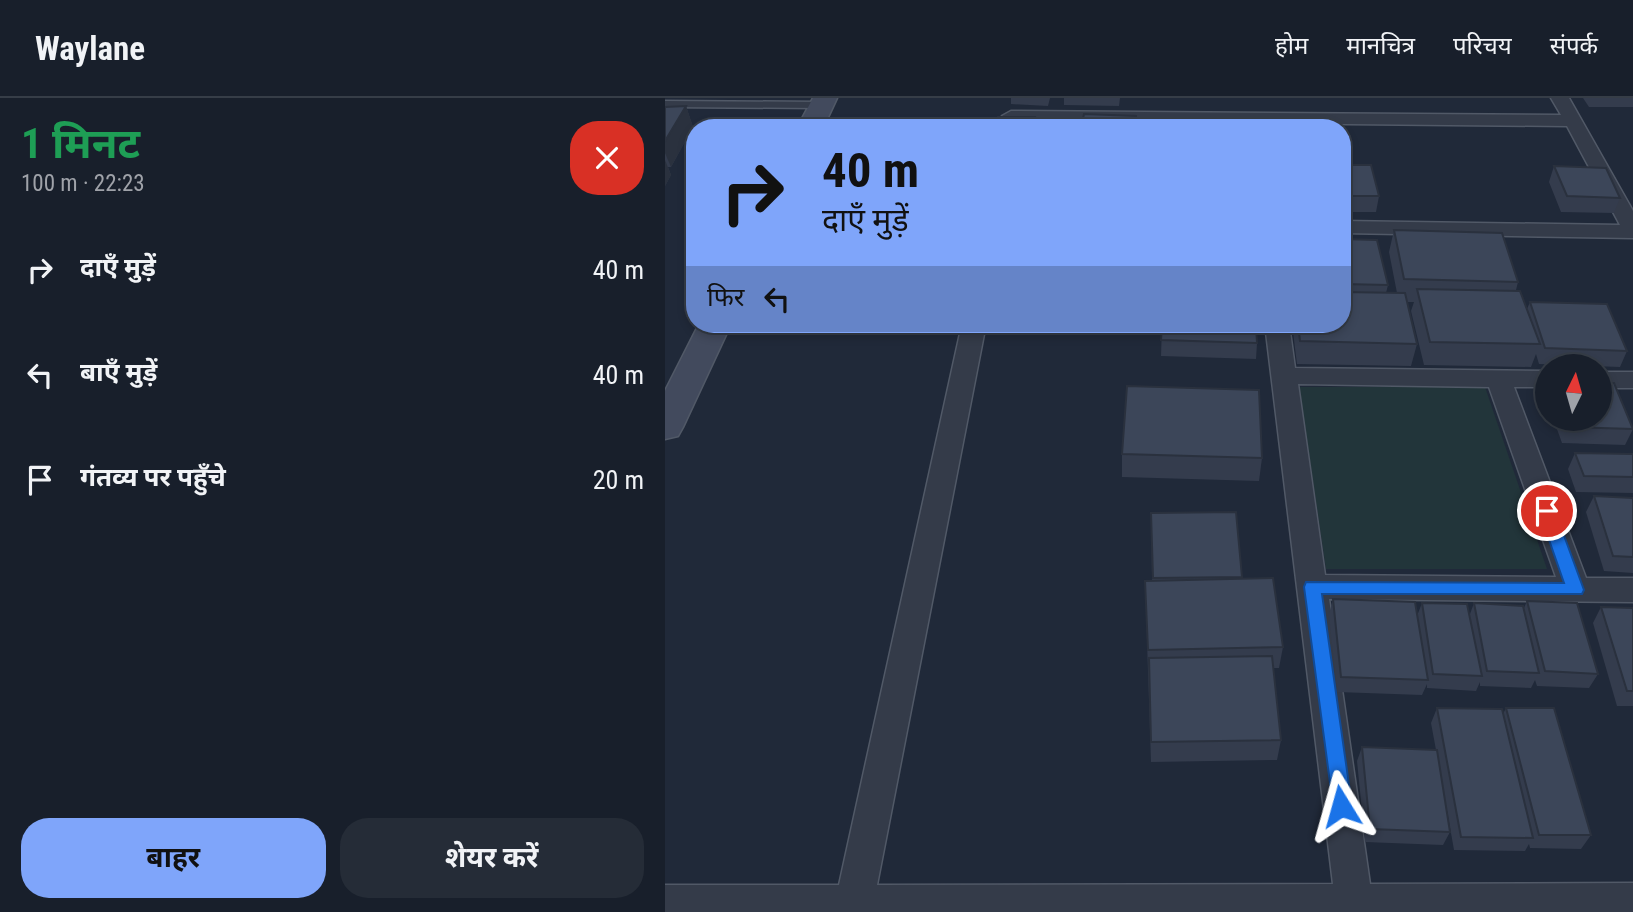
<!DOCTYPE html>
<html lang="hi">
<head>
<meta charset="utf-8">
<style>
  body { margin:0; font-family:"Roboto Condensed","Noto Sans Devanagari",sans-serif; background:#252c37; color:#f1f3f6; height:100vh; display:flex; flex-direction:column; font-size:26px; white-space:nowrap }
  * { box-sizing:border-box; margin:0 }
  p { font-size:23px; color:#9fa2a9 }
  .icon { flex:none; width:38px; height:38px; fill:none; stroke:currentColor; stroke-width:2; stroke-linecap:round; stroke-linejoin:round }
  .map { position:relative; flex:1; overflow:hidden }
  .side { display:flex; flex-direction:column; background:#181f2b; width:665px }
  .side>* { flex:none }
  .guide { position:absolute; left:21px; top:21px; width:665px; height:214px; border-radius:28px; box-shadow:0 4px 10px #0003,0 0 0 2px #363d47; background:#7fa5fa; color:#111; overflow:hidden }
  .needle { width:46px; rotate:5deg }
  .tools { position:absolute; left:870px; top:256px; display:grid; gap:14px }
  .tools a { display:grid; place-items:center; width:77px; height:77px; border-radius:50%; background:#181f2b; box-shadow:0 4px 10px #0003,0 0 0 2px #363d47; font-size:35px }
  .pin { position:absolute; display:grid; place-items:center; width:60px; height:60px; color:#fff; margin:-30px; border:4px solid #fff; border-radius:50%; box-shadow:0 2px 7px #0007 }
  .me { position:absolute; width:77px; margin:-38px; rotate:352deg; stroke-linejoin:round; filter:drop-shadow(0 0 5px #0008) }
  .turn { display:flex; align-items:center; gap:24px; height:147px; padding:0 21px; font-size:32px }
  .turn .icon { width:91px; height:91px; stroke-width:2.5 }
  .turn b { display:block; font-size:49px; line-height:60px }
  .then { display:flex; align-items:center; height:66px; padding:0 21px; background:#0003; gap:14px; font-size:26px }
  .round { display:grid; place-items:center; flex:none; width:74px; height:74px; border-radius:28px; background:#252c37 }
  .summary { display:flex; align-items:center; justify-content:space-between; height:119px; padding:0 21px }
  h1 { font-size:42px; font-weight:700; line-height:52px; color:#1e9e55 }
  .button { display:flex; gap:14px; margin-top:auto; padding:14px 21px }
  .button a { flex:1; height:80px; border-radius:28px; background:#7fa5fa; color:#111; font-size:28px; font-weight:700; line-height:80px; text-align:center }
  .button a+a { background:#252c37; color:#f1f3f6 }
  ul { padding:0; list-style:none }
  li { display:flex; align-items:center; gap:21px; height:105px; padding:0 21px }
  li div { flex:1 }
  li b { display:block; font-size:26px }
  li em { font-style:normal }
  header { display:flex; align-items:center; gap:42px; box-sizing:border-box; height:98px; padding:0 35px; background:#181f2b; border-bottom:2px solid #363d47 }
  header strong { font-size:33px }
  nav { display:flex; gap:38px; margin-inline-start:auto; font-size:24px }
  main { display:flex; flex:1; min-height:0 }
  .map>svg:first-child { display:block }
  .green { fill:#22353a }
  .lines { fill:none; stroke-linecap:round; stroke-linejoin:round }
  .lane-casing { stroke:#515967; stroke-width:3 }
  .street-casing { stroke:#515967; stroke-width:3 }
  .secondary-casing { stroke:#515967; stroke-width:3 }
  .lane { fill:#343b49; fill-rule:evenodd }
  .street { fill:#343b49; fill-rule:evenodd }
  .secondary { fill:#424a5d; fill-rule:evenodd }
  .wall { fill:#343c4d }
  .shaded-wall { fill:#2a313e }
  .building { fill:#3c4659; stroke:#2a313e; stroke-width:2 }
  .route { fill:#1a73e8; stroke:#114b97; stroke-width:2 }
</style>
</head>
<body>
<header>
<strong>Waylane</strong>
<nav><a>होम</a><a>मानचित्र</a><a>परिचय</a><a>संपर्क</a></nav>
</header>
<main>
<section class="side">
<div class="summary"><div><h1>1 मिनट</h1><p>100 m · 22:23</p></div><a class="round" style="background:#d93025;color:#fff"><svg class="icon" aria-label="close" viewBox="0 0 24 24"><path d="M6 6l12 12M18 6L6 18"/></svg></a></div>
<ul>
<li><svg class="icon" aria-label="right" viewBox="0 0 24 24"><path d="M7 20v-9h11M14 6l5 5-5 5"/></svg><div><b>दाएँ मुड़ें</b></div><em>40 m</em></li>
<li><svg class="icon" aria-label="left" viewBox="0 0 24 24"><path d="M17 20v-9H6M10 6l-5 5 5 5"/></svg><div><b>बाएँ मुड़ें</b></div><em>40 m</em></li>
<li><svg class="icon" aria-label="arrive" viewBox="0 0 24 24"><path d="M6 21V4h12l-3 4 3 4H6"/></svg><div><b>गंतव्य पर पहुँचे</b></div><em>20 m</em></li>
</ul>
<div class="button"><a>बाहर</a><a>शेयर करें</a></div>
</section>
<div class="map">
<svg width="968" height="814" viewBox="0 0 968 814">
  <rect width="100%" height="100%" fill="#202939"/>
  <path class="green" d="M 634,289 L 820,289 L 882,471 L 661,471 Z"/>
  <g class="lines">
    <defs>
      <path id="lane" d="M 0,3 L 156,4 L 160,7 L 156,10 L 0,9 Z"/>
      <g id="street">
        <path d="M 886,0 L 904,0 L 968,113 L 968,140 L 677,135 L 677,123 L 955,127 L 902,28 L 346,23 L 337,18 L 346,13 L 896,17 Z"/>
        <path d="M 297,226 L 321,226 L 212,787 L 668,786 L 600,226 L 624,226 L 630,270 L 882,273 L 882,289 L 849,289 L 921,480 L 968,480 L 968,504 L 664,501 L 705,786 L 968,785 L 968,814 L 0,814 L 0,787 L 174,787 ZM 633,286 L 824,289 L 891,479 L 660,477 Z"/>
        <rect x="934" y="274" width="34" height="16"/>
      </g>
      <g id="secondary">
        <path d="M 148,0 L 172,0 L 158,30 L 132,30 Z"/>
        <path d="M 34,226 L 66,226 L 18,329 L 13,338 L 0,341 L 0,293 Z"/>
      </g>
    </defs>
    <use href="#lane" class="lane-casing"/>
    <use href="#street" class="street-casing"/>
    <use href="#secondary" class="secondary-casing"/>
    <use href="#lane" class="lane"/>
    <use href="#street" class="street"/>
    <use href="#secondary" class="secondary"/>
  </g>
  <g class="wall">
    <path d="M 346,0 L 385,0 L 383,8 L 346,6 Z"/>
    <path d="M 399,0 L 455,0 L 454,8 L 399,7 Z"/>
    <path d="M 918,0 L 968,0 L 968,9 L 924,9 Z"/>
    <path d="M 21,8 L 28,29 L 6,69 L 3,69 L 6,77 L 0,88 L 0,9 Z"/>
    <path d="M 677,67 L 714,98 L 711,114 L 677,114 Z"/>
    <path d="M 889,68 L 955,100 L 949,115 L 896,114 L 884,84 Z"/>
    <path d="M 729,132 L 853,184 L 851,192 L 862,211 L 865,204 L 962,253 L 955,269 L 874,266 L 871,256 L 866,269 L 759,267 L 746,213 L 749,204 L 742,204 L 752,246 L 746,268 L 632,266 L 627,226 L 677,226 L 677,141 L 723,187 L 721,195 L 732,195 L 724,154 Z"/>
    <path d="M 497,226 L 592,245 L 591,261 L 496,258 Z"/>
    <path d="M 888,320 L 934,320 L 968,331 L 960,347 L 897,345 Z"/>
    <path d="M 910,355 L 968,356 L 968,395 L 911,394 L 903,371 Z"/>
    <path d="M 457,356 L 597,360 L 594,383 L 457,379 Z"/>
    <path d="M 929,398 L 968,400 L 968,475 L 939,473 L 921,414 Z"/>
    <path d="M 486,415 L 577,479 L 577,481 L 618,549 L 614,570 L 608,570 L 616,642 L 612,662 L 486,664 L 480,483 L 487,483 Z"/>
    <path d="M 668,501 L 752,518 L 757,505 L 805,516 L 809,505 L 859,510 L 862,503 L 933,576 L 924,590 L 872,588 L 870,582 L 866,590 L 815,588 L 815,584 L 811,593 L 762,590 L 762,586 L 757,597 L 672,594 L 664,517 Z"/>
    <path d="M 936,509 L 968,510 L 968,608 L 952,608 L 928,525 Z"/>
    <path d="M 772,610 L 838,616 L 841,610 L 926,737 L 916,751 L 865,750 L 864,746 L 860,753 L 789,752 L 780,701 L 785,734 L 778,747 L 700,744 L 692,663 L 697,649 L 771,652 L 766,625 Z"/>
  </g>
  <g class="shaded-wall">
    <path d="M 21,8 L 28,29 L 6,69 L 0,55 L 0,43 Z"/>
    <path d="M 0,62 L 6,77 L 0,88 Z"/>
  </g>
  <g class="building">
    <path d="M 21,8 L 0,43 L 0,9 Z"/>
    <path d="M 419,16 L 471,18 L 470,30 L 416,30 Z"/>
    <path d="M 333,19 L 370,19 L 368,30 L 330,30 Z"/>
    <path d="M 677,67 L 706,67 L 714,98 L 679,98 L 677,88 Z"/>
    <path d="M 889,68 L 941,70 L 955,100 L 902,98 Z"/>
    <path d="M 729,132 L 837,135 L 853,184 L 739,181 Z"/>
    <path d="M 677,141 L 712,142 L 723,187 L 677,186 Z"/>
    <path d="M 752,191 L 855,193 L 875,246 L 765,244 Z"/>
    <path d="M 677,194 L 740,195 L 752,246 L 635,243 L 633,226 L 677,226 Z"/>
    <path d="M 865,204 L 942,206 L 962,253 L 880,250 Z"/>
    <path d="M 497,226 L 591,226 L 592,245 L 496,242 Z"/>
    <path d="M 934,285 L 949,285 L 968,331 L 904,329 L 901,320 L 934,320 Z"/>
    <path d="M 462,288 L 594,292 L 597,360 L 457,356 Z"/>
    <path d="M 910,355 L 968,356 L 968,379 L 919,378 Z"/>
    <path d="M 929,398 L 968,400 L 968,459 L 948,458 Z"/>
    <path d="M 571,414 L 577,479 L 488,480 L 486,415 Z"/>
    <path d="M 608,480 L 618,549 L 483,552 L 480,483 Z"/>
    <path d="M 668,501 L 750,504 L 763,582 L 676,579 Z"/>
    <path d="M 862,503 L 912,505 L 933,576 L 880,573 Z"/>
    <path d="M 757,505 L 802,506 L 817,578 L 768,576 Z"/>
    <path d="M 809,505 L 858,508 L 874,575 L 822,573 Z"/>
    <path d="M 936,509 L 968,510 L 968,593 L 962,593 Z"/>
    <path d="M 607,558 L 616,642 L 486,644 L 484,560 Z"/>
    <path d="M 772,610 L 837,611 L 868,740 L 796,739 Z"/>
    <path d="M 841,610 L 889,610 L 926,737 L 874,737 Z"/>
    <path d="M 697,649 L 772,652 L 785,734 L 705,731 Z"/>
  </g>
  <path class="route" d="M 882,407 L 890,413 L 919,492 L 917,496 L 657,496 L 687,708 L 684,715 L 676,718 L 669,715 L 639,489 L 641,484 L 899,485 L 874,413 Z"/>
</svg>
<div class="tools">
<a><svg class="needle" viewBox="-14 -14 28 28"><path d="M0-13l5 13h-10z" fill="#e53935"/><path d="M0 13l5-13h-10z" fill="#9fa2a9"/></svg></a>
</div>
<div class="pin" style="left:882px;top:413px;background:#d93025"><svg class="icon" aria-label="arrive" viewBox="0 0 24 24"><path d="M6 21V4h12l-3 4 3 4H6"/></svg></div>
<svg class="me" style="left:676px;top:708px" viewBox="-20 -20 40 40"><path d="M0-17L14 15 0 8-14 15z" fill="#1a73e8" stroke="#fff" stroke-width="4"/></svg>
<div class="guide">
<div class="turn"><svg class="icon" aria-label="right" viewBox="0 0 24 24"><path d="M7 20v-9h11M14 6l5 5-5 5"/></svg><div><b>40 m</b>दाएँ मुड़ें</div></div>
<div class="then">फिर<svg class="icon" aria-label="left" viewBox="0 0 24 24"><path d="M17 20v-9H6M10 6l-5 5 5 5"/></svg></div>
</div>
</div>
</main>
</body>
</html>
